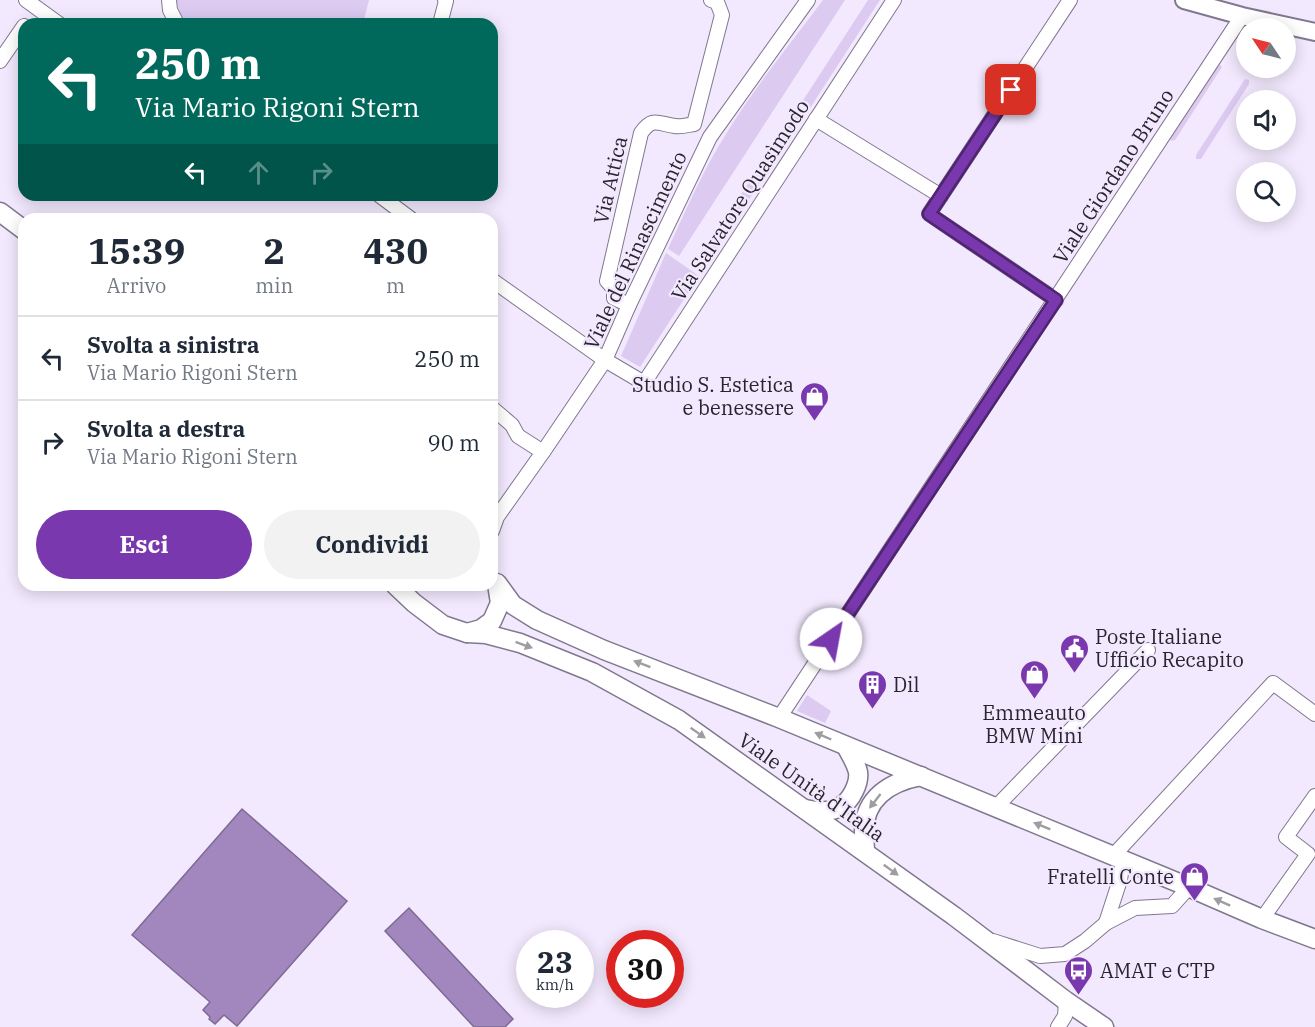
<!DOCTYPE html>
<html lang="it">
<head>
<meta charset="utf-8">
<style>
  body { margin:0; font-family:"IBM Plex Serif",serif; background:#f2f2f3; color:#1f2937; height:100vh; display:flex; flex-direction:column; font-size:22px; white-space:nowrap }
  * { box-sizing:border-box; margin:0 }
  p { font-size:20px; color:#747a83 }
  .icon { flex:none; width:33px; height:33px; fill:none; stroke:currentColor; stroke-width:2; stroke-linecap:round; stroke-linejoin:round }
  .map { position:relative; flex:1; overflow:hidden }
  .drawer { position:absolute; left:18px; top:213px; width:480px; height:378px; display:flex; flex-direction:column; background:#fff; border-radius:18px; box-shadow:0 3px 15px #0003 }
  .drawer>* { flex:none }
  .hud { position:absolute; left:18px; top:18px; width:480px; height:183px; border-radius:18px; box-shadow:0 3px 15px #0003; background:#00695c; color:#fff; overflow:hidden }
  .needle { width:39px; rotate:305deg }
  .buttons { position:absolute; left:1236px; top:18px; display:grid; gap:12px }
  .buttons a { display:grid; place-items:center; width:60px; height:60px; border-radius:50%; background:#fff; box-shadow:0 3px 15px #0003; font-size:30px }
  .speed { position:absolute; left:516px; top:930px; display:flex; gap:12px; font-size:30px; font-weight:700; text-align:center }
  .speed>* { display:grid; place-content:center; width:78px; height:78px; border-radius:50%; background:#fff; box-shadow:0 3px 15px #0003; line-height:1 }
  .speed small { font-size:15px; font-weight:400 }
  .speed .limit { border:9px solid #d22; background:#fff; color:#111 }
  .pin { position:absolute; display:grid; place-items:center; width:51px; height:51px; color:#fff; margin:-26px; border-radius:12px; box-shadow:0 3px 9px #0006 }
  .me { position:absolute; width:66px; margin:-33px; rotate:33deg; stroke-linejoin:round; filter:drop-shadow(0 0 4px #0008) }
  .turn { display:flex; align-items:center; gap:21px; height:126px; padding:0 18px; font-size:27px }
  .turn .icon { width:78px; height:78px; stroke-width:2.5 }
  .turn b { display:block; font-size:42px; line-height:51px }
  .lanes { display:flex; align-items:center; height:57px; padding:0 18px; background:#0003; justify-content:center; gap:30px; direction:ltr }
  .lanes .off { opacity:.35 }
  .eta { display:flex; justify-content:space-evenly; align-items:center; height:102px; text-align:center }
  .eta b { font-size:36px; font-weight:700; line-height:42px }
  .button { display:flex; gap:12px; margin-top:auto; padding:12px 18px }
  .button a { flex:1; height:69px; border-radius:36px; background:#7938ad; color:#fff; font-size:24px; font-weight:700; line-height:69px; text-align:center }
  .button a+a { background:#f2f2f3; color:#1f2937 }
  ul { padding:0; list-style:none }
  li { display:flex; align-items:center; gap:18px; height:84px; padding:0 18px; border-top:2px solid #e0e1e3 }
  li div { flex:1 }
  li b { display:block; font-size:22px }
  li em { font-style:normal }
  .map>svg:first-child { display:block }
  .green { fill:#dccaf1 }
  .water { fill:#a287be; stroke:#7e6a93; stroke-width:1.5 }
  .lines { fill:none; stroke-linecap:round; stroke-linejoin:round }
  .minor-casing { stroke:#81778e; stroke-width:16 }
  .tertiary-casing { stroke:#81778e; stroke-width:20 }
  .secondary-casing { stroke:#81778e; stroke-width:21 }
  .minor { stroke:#fff; stroke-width:14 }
  .tertiary { stroke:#fff; stroke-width:16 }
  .secondary { stroke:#fff; stroke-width:18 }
  .oneway { fill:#9f9da1 }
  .route-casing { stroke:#4f2470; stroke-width:15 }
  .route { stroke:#7938ad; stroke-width:10 }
  .labels { text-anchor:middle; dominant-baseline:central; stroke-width:4.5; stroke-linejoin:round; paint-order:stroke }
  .street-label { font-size:20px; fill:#29252e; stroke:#f3e9fe }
  .poi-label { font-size:20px; fill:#29252e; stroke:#f3e9fe; text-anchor:start }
</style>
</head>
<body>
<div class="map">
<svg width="1315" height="1027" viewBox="0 0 1315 1027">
  <rect width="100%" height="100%" fill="#f3e9fe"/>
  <g class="green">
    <path d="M 176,0 L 369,0 L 363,24 L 185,24 L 180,14 Z"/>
    <path d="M 823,0 L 845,0 L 679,256 L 668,249 C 686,210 703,170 726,134 C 755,87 790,44 823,0 Z"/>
    <path d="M 868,0 L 880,0 L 810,108 L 802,102 Z"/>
    <path d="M 1219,64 L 1222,67 L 1175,140 L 1171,141 L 1170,138 Z"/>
    <path d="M 1245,79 L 1249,80 L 1249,84 L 1201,159 L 1196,159 L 1196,155 Z"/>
    <path d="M 795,112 L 803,117 L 708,262 L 700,257 Z"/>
    <path d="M 666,253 L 699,276 L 640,367 L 621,356 Z"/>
    <path d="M 807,695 L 831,711 L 825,723 L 797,711 Z"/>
  </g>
  <g class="water">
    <path d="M 242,809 L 347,901 L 237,1026 L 224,1015 L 215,1024 L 209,1019 L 210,1017 L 203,1010 L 210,1002 L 132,935 Z"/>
    <path d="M 409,908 L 513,1019 L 505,1027 L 474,1027 L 385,931 Z"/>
  </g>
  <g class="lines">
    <defs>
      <g id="minor">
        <path d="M 26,0 L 59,24"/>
        <path d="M 169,0 L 170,10 L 177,24"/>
        <path d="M 440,24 L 446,1 L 445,0"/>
        <path d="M 0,61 L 24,26"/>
        <path d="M 816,119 L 941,196"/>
        <path d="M 379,195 L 411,219"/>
        <path d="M 492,280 L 605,360 L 644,383 L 894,0"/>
        <path d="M 1056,300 L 929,214 L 1070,0"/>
        <path d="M 629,305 L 614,298 L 614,289 L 607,281 L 641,133 C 653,116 658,124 675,126 C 681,127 688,125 694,124 L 722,15 L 717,2 L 711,0"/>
        <path d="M 492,408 L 512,425 L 518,436 L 543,452"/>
        <path d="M 492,531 L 497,517 L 543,452 L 605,360 L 629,305 L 710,137 L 808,0"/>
        <path d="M 779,718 L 1242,16"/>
        <path d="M 996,807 L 1148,650"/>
        <path d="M 1113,856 L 1273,683 L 1315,714"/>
        <path d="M 1262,919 L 1308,854 L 1286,837 L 1315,796"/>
        <path d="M 1106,923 L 1120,880 L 1123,860"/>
        <path d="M 993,941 L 1040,956 L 1065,954 L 1085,941 L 1106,923 L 1135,908 L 1172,906 L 1189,887"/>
        <path d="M 1058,1027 L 1065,1016 L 1066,1001"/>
      </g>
      <path id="tertiary" d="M 1184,0 L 1242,16 L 1315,32"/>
      <g id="secondary">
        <path d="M 0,212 L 24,230"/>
        <path d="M 497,583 L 513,605 L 537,620 L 604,650 L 779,718 L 1179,883 L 1262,919 L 1315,939"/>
        <path d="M 395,585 L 414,603 L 443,625 L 467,633 L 481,629 L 492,621 L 500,603 L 497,584"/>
        <path d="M 467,633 L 486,634 L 520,643 L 592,672 L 679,720 L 954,916 L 1066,1001 L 1104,1027"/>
        <path d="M 805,809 C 826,814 844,812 854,791 C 857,785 859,779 858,772 C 856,763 850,754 846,746"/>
        <path d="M 865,852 C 865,845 864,839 864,832 C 864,798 890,782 921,776"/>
      </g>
    </defs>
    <use href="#minor" class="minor-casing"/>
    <use href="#tertiary" class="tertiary-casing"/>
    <use href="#secondary" class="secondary-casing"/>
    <use href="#minor" class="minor"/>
    <use href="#tertiary" class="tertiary"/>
    <use href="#secondary" class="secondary"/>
  </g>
  <defs><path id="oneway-solid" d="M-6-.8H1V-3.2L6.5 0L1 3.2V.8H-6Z" transform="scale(1.5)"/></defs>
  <g class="oneway">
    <use href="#oneway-solid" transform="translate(524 645) rotate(20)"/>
    <use href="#oneway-solid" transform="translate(642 664) rotate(-159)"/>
    <use href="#oneway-solid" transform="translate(698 733) rotate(35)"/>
    <use href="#oneway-solid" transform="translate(823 736) rotate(-157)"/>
    <use href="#oneway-solid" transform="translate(875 801) rotate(128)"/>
    <use href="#oneway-solid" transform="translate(1042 826) rotate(-158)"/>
    <use href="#oneway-solid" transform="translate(891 870) rotate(36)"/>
    <use href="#oneway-solid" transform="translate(1222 902) rotate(-156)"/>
  </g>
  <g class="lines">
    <defs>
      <path id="route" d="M 831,639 L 1056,300 L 929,214 L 1011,90"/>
    </defs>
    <use href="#route" class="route-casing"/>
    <use href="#route" class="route"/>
  </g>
  <defs>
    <symbol id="shop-pin" viewBox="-11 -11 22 30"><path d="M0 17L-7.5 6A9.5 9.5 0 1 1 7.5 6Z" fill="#7938ad" stroke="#f3e9fe"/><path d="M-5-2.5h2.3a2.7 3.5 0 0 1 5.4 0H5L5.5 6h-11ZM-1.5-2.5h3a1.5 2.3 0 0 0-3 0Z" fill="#fff"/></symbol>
    <symbol id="civic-pin" viewBox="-11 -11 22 30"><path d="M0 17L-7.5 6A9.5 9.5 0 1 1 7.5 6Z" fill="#7938ad" stroke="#f3e9fe"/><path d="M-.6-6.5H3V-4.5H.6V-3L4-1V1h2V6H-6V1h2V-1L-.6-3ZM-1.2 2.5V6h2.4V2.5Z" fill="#fff"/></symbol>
    <symbol id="building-pin" viewBox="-11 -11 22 30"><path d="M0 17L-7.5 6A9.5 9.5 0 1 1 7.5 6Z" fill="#7938ad" stroke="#f3e9fe"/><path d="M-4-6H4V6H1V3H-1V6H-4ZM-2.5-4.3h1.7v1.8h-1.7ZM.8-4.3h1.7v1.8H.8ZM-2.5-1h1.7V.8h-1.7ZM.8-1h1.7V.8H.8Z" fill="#fff"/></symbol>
    <symbol id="bus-pin" viewBox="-11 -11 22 30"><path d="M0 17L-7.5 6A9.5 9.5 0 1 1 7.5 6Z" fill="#7938ad" stroke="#f3e9fe"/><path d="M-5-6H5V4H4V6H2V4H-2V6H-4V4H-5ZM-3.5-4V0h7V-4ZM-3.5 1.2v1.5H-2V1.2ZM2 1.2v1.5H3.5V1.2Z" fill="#fff"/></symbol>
  </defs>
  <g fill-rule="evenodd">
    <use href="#shop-pin" x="798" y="380" width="33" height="45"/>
    <use href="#civic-pin" x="1058" y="632" width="33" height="45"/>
    <use href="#shop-pin" x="1018" y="658" width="33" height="45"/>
    <use href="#building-pin" x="856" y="668" width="33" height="45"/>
    <use href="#shop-pin" x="1178" y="860" width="33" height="45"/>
    <use href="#bus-pin" x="1062" y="954" width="33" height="45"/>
  </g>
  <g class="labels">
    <g class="street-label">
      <text transform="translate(1113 176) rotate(-57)">Viale Giordano Bruno</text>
      <text transform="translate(610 180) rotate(-77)">Via Attica</text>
      <text transform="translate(740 200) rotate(-57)">Via Salvatore Quasìmodo</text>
      <text transform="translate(635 250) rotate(-65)">Viale del Rinascimento</text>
      <text transform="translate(812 787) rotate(35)">Viale Unità d'Italia</text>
    </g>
    <g class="poi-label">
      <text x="794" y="384" text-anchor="end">Studio S. Estetica<tspan x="794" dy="23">e benessere</tspan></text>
      <text x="1095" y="636">Poste Italiane<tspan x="1095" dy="23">Ufficio Recapito</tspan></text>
      <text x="893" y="684">Dil</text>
      <text x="1034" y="712" text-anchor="middle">Emmeauto<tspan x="1034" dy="23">BMW Mini</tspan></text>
      <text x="1174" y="876" text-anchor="end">Fratelli Conte</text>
      <text x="1100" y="970">AMAT e CTP</text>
    </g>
  </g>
</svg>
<div class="buttons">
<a><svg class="needle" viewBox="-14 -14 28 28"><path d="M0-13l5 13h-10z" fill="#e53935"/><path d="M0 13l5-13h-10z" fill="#747a83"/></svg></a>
<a><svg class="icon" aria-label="sound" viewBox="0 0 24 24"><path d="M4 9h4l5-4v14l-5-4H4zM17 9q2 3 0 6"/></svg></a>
<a><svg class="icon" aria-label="search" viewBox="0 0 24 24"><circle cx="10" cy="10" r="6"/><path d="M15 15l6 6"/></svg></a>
</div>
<div class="speed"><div>23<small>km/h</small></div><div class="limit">30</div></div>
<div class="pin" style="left:1011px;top:90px;background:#d93025"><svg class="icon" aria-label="arrive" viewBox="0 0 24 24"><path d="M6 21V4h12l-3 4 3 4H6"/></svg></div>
<svg class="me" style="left:831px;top:639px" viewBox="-20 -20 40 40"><circle r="19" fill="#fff"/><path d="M0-13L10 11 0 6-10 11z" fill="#7938ad"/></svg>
<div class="hud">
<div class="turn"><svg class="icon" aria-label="left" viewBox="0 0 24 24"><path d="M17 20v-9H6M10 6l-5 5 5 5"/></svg><div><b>250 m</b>Via Mario Rigoni Stern</div></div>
<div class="lanes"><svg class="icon" aria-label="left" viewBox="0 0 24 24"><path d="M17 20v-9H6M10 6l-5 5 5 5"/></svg><svg class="icon off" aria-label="ahead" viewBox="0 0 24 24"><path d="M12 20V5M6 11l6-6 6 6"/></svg><svg class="icon off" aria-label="right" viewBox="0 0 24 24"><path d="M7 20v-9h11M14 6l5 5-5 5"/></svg></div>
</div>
<section class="drawer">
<div class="eta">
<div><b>15:39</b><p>Arrivo</p></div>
<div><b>2</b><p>min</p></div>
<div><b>430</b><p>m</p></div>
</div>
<ul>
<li><svg class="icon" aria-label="left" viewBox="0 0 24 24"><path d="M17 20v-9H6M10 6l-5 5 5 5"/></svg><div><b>Svolta a sinistra</b><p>Via Mario Rigoni Stern</p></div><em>250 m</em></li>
<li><svg class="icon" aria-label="right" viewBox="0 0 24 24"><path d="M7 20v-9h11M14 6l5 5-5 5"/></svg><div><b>Svolta a destra</b><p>Via Mario Rigoni Stern</p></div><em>90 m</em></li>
</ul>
<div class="button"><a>Esci</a><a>Condividi</a></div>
</section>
</div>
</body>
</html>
